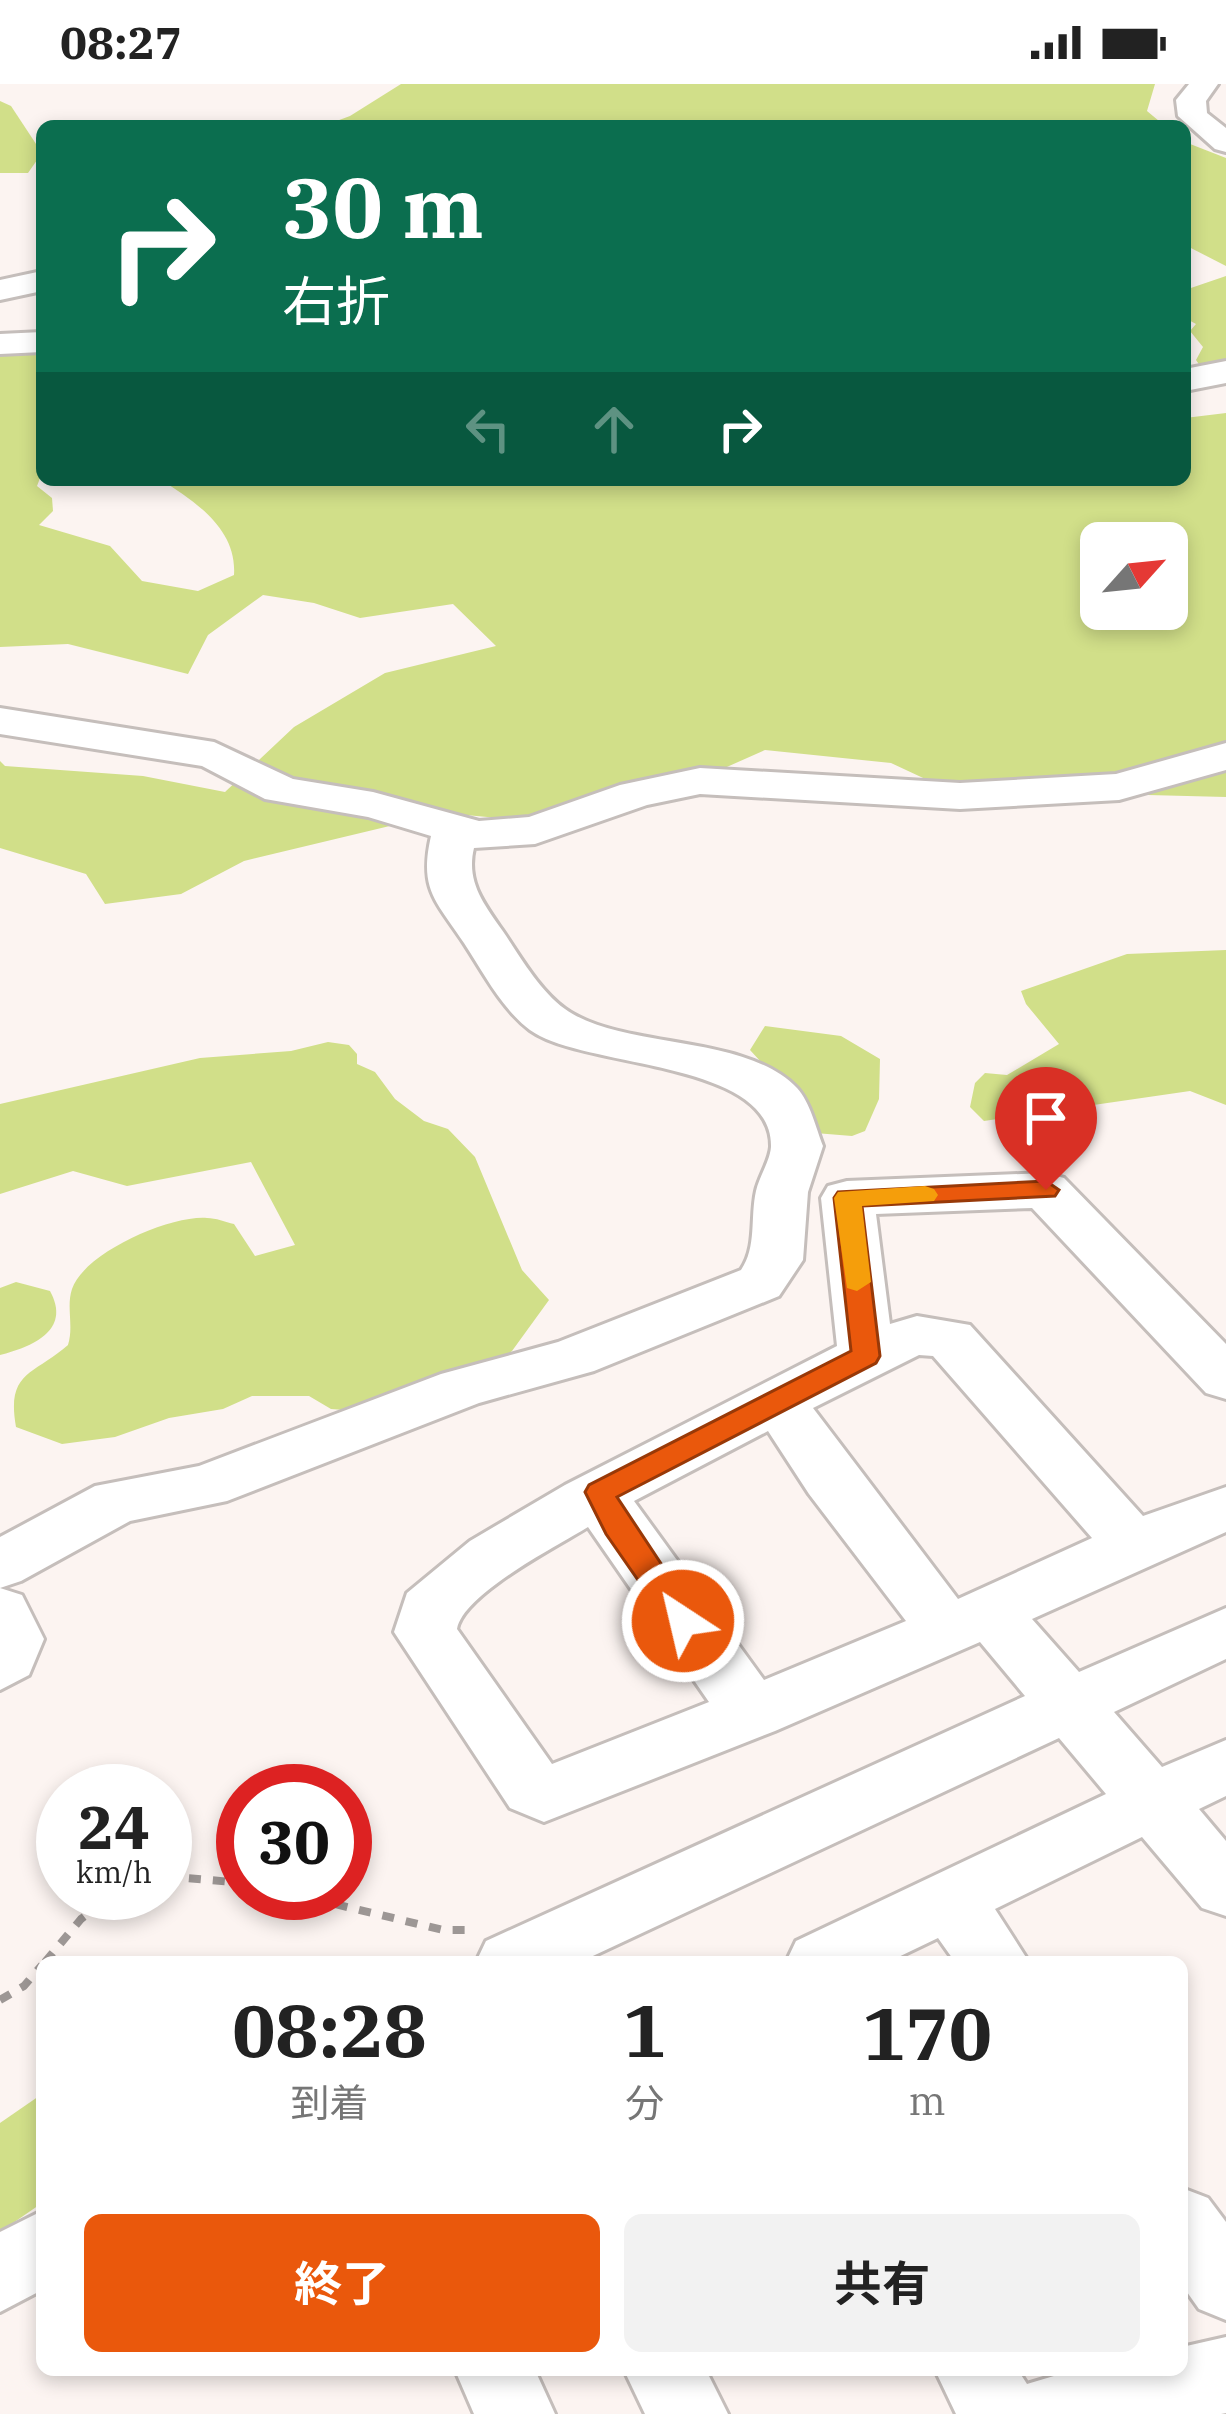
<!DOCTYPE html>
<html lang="ja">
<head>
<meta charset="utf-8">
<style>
  body { margin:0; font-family:"IBM Plex Serif","Noto Sans JP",serif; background:#f2f2f2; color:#222; height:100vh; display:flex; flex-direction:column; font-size:45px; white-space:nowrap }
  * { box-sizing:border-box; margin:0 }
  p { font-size:39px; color:#767676 }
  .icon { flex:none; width:66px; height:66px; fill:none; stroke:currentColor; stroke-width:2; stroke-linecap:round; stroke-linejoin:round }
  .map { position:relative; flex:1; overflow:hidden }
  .sheet { position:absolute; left:36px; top:1872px; width:1152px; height:420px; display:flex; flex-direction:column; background:#fff; border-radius:18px; box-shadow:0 6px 18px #0003 }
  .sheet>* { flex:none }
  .banner { position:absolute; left:36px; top:36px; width:1155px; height:366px; border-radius:18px; box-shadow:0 6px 18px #0003; background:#0b6e4f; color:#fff; overflow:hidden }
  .needle { width:78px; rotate:63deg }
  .fabs { position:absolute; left:1080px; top:438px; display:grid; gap:24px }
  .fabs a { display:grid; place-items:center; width:108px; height:108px; border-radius:18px; background:#fff; box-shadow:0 6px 18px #0003; font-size:60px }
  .speed { position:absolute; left:36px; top:1680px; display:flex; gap:24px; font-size:60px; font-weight:700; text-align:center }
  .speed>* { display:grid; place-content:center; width:156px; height:156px; border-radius:50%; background:#fff; box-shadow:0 6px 18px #0003; line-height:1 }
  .speed small { font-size:30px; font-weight:400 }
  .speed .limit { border:18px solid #d22; background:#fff; color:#111 }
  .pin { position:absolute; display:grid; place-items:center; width:102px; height:102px; color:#fff; margin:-123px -51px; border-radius:50% 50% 50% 0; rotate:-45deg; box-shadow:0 0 12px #0007 }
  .pin .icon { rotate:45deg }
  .me { position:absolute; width:132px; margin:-66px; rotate:325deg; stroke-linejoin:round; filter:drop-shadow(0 0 9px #0008) }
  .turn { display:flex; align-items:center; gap:42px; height:252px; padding:0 48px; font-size:54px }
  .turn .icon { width:156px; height:156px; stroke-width:2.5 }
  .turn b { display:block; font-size:84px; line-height:102px }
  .lanes { display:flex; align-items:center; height:114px; padding:0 48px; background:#0003; justify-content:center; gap:60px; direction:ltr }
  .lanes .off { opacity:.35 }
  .eta { display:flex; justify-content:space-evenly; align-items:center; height:204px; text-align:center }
  .eta b { font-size:72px; font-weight:700; line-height:84px }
  .action { display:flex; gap:24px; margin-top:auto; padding:24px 48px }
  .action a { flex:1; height:138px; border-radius:18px; background:#ea580c; color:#fff; font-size:48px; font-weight:700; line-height:138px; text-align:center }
  .action a+a { background:#f2f2f2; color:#222 }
  .status { display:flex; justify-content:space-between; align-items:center; height:84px; padding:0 60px; background:#fff; direction:ltr }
  .status svg { height:33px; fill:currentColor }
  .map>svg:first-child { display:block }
  .green { fill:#d1df89; fill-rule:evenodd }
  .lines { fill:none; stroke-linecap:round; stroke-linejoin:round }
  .minor-casing { stroke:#c5bebb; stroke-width:6 }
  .path { stroke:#9d9795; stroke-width:8; stroke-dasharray:12 12; stroke-linecap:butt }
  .minor { fill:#fff; fill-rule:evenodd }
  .route { fill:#ea580c; stroke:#983908; stroke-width:3 }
  .slow { fill:#f59e0b }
</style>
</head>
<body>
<div class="status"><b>08:27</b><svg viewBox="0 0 49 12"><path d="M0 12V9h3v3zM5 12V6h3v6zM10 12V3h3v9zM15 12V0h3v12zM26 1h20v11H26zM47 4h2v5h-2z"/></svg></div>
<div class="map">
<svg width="1226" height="2330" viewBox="0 0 1226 2330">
  <rect width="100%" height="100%" fill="#fcf4f1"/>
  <g class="green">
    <path d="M 401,0 L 1155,0 L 1147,27 L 1165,42 L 323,42 L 350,32 Z"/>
    <path d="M 0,17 L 11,22 L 42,69 L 28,89 L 0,89 Z"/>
    <path d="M 1185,58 L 1226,74 L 1226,182 L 1185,161 Z"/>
    <path d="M 1226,192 L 1226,298 L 1207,292 L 1196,276 L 1203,263 L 1190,247 L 1196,240 L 1185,234 L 1185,206 Z"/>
    <path d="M 42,264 L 42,389 L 37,402 L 52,414 L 53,427 L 39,441 L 110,462 L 142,497 L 198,507 L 234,491 C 237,445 196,418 161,396 L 1185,396 L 1185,334 L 1226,329 L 1226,713 L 1148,711 L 1064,700 L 936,700 L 891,679 L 765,666 L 637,723 L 509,735 L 444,729 L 244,777 L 181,810 L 105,820 L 86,790 L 0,764 L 0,677 L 5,682 L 143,692 L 225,708 L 294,643 L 385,589 L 496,562 L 453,520 L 360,534 L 314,519 L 263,511 L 208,551 L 188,590 L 68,560 L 0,563 L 0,267 ZM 1101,459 L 1167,459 L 1167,525 L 1101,525 Z"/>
    <path d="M 1226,866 L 1226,1021 L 1190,1007 L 984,1037 L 970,1023 L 975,999 L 985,989 L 1007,991 L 1059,960 L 1026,920 L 1021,907 L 1127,870 Z"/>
    <path d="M 765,942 L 841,952 L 880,975 L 879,1015 L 865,1047 L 852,1052 L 815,1049 L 805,1026 L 750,966 Z"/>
    <path d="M 328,958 L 349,961 L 357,970 L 357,980 L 375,988 L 395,1015 L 424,1037 L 448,1045 L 475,1073 L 522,1186 L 549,1216 L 512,1267 L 492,1282 L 357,1327 L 331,1325 L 309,1312 L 252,1312 L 223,1325 L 169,1334 L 115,1353 L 62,1360 L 16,1343 C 6,1287 34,1291 68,1261 C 74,1242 66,1223 72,1205 C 84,1169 170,1131 207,1134 C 216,1134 225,1138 234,1140 L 255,1172 L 295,1161 L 251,1078 L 127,1102 L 73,1087 L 0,1110 L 0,1020 L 200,974 L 291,967 Z"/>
    <path d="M 16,1198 L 50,1207 C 72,1247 31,1263 0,1271 L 0,1204 Z"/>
    <path d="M 42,2010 L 42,2119 L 0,2148 L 0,2039 Z"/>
  </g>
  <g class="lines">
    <defs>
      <g id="minor">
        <path d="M 1189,0 L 1218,0 L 1206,17 L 1207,29 L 1226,44 L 1226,68 L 1215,65 L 1178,32 L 1176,16 Z"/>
        <path d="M 42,187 L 42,207 L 0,216 L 0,196 Z"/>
        <path d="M 42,248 L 42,268 L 0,270 L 0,250 Z"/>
        <path d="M 1226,277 L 1226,299 L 1185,307 L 1185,285 Z"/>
        <path d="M 0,624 L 214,658 L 293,695 L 373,708 L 479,737 L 529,733 L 620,701 L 700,684 L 960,699 L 1116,690 L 1226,659 L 1226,686 L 1119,716 L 960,725 L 700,710 L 647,721 L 535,760 L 474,764 C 466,797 483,819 502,846 C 520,872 538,905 565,925 C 622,966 744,949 797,1004 C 810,1018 816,1044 823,1062 L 808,1108 L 803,1176 L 779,1212 L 594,1287 L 479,1319 L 227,1417 L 130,1437 L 21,1497 L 0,1504 L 0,1453 L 95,1402 L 199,1382 L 441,1290 L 558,1258 L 741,1186 C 757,1163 750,1133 756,1107 C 759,1093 770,1077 771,1063 C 773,975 583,985 530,946 C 502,925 483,888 464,859 C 435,816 419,805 431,752 L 368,733 L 265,715 L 202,682 L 0,650 Z"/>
        <path d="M 1045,1089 L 1064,1094 L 1226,1260 L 1226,1315 L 1206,1309 L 1032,1124 L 876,1130 L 890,1240 L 917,1232 L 970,1241 L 1143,1432 L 1226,1403 L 1226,1448 L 1032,1535 L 1079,1588 L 1226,1524 L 1226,1575 L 1114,1628 L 1162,1683 L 1226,1656 L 1226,1712 L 1199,1725 L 1226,1757 L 1226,1832 L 1202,1824 L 1142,1753 L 995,1825 L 1029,1878 L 955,1878 L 938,1854 L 888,1878 L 786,1878 L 796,1857 L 1106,1710 L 1059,1654 L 580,1878 L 476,1878 L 486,1857 L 1025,1612 L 980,1558 L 775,1647 L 544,1738 L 510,1724 L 394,1548 L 407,1509 L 470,1457 L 565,1401 L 837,1262 L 821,1114 L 828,1102 L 847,1097 ZM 919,1271 L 933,1272 L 1092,1454 L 958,1515 L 813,1324 ZM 768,1347 L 809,1410 L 906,1537 L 764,1596 L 634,1417 ZM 588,1443 L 709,1618 L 552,1680 L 457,1545 C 463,1510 557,1462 588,1443 Z"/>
        <path d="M 0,1504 L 22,1511 L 44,1555 L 29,1591 L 0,1606 Z"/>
        <path d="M 1182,2104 L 1208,2114 L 1226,2138 L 1226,2236 L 1199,2225 L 1182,2201 Z"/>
        <path d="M 42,2127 L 42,2206 L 0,2228 L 0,2148 Z"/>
        <path d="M 1226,2253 L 1226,2329 L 1221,2330 L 956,2330 L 935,2286 L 1018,2286 L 1027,2300 L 1074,2286 L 1182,2286 L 1182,2263 Z"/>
        <path d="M 455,2286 L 535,2286 L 555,2330 L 474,2330 Z"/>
        <path d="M 624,2286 L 706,2286 L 728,2330 L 645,2330 Z"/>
      </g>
    </defs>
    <use href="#minor" class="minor-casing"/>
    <g class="path">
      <path d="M 165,1792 L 243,1799"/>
      <path d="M 289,1809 L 443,1846 L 473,1846"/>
      <path d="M 45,1878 L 81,1835 L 116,1809"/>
      <path d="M 0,1916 L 24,1902 L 42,1881"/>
    </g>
    <use href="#minor" class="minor"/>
  </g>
  <path class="route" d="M 1046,1097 L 1059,1106 L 1055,1112 L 862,1122 L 880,1272 L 876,1279 L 617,1413 L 699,1537 L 694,1545 L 672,1545 L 606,1450 L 585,1408 L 589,1401 L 851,1267 L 834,1114 L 838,1108 Z"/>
  <path class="slow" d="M 925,1102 L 934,1105 L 938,1111 L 934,1117 L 862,1122 L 871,1198 L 857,1207 L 847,1204 L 834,1114 L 838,1108 Z"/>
</svg>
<div class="fabs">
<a><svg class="needle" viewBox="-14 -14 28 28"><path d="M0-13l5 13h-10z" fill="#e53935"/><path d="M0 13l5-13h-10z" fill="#767676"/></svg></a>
</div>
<div class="speed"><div>24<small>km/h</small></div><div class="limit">30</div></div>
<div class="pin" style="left:1046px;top:1106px;background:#d93025"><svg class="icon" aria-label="arrive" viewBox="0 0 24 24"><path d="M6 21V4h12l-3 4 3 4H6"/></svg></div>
<svg class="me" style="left:683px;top:1537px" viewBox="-20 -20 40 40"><circle r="17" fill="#ea580c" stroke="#fff" stroke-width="3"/><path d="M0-11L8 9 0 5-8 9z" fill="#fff"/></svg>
<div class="banner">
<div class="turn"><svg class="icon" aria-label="right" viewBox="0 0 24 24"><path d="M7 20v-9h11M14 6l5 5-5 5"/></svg><div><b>30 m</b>右折</div></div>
<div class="lanes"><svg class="icon off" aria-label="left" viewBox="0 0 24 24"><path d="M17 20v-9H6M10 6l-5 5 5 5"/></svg><svg class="icon off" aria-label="ahead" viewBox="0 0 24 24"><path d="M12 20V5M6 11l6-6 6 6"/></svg><svg class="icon" aria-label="right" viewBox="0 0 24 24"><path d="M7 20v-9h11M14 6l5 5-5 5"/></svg></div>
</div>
<section class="sheet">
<div class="eta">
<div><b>08:28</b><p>到着</p></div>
<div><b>1</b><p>分</p></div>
<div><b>170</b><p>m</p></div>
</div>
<div class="action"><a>終了</a><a>共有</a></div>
</section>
</div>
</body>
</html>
